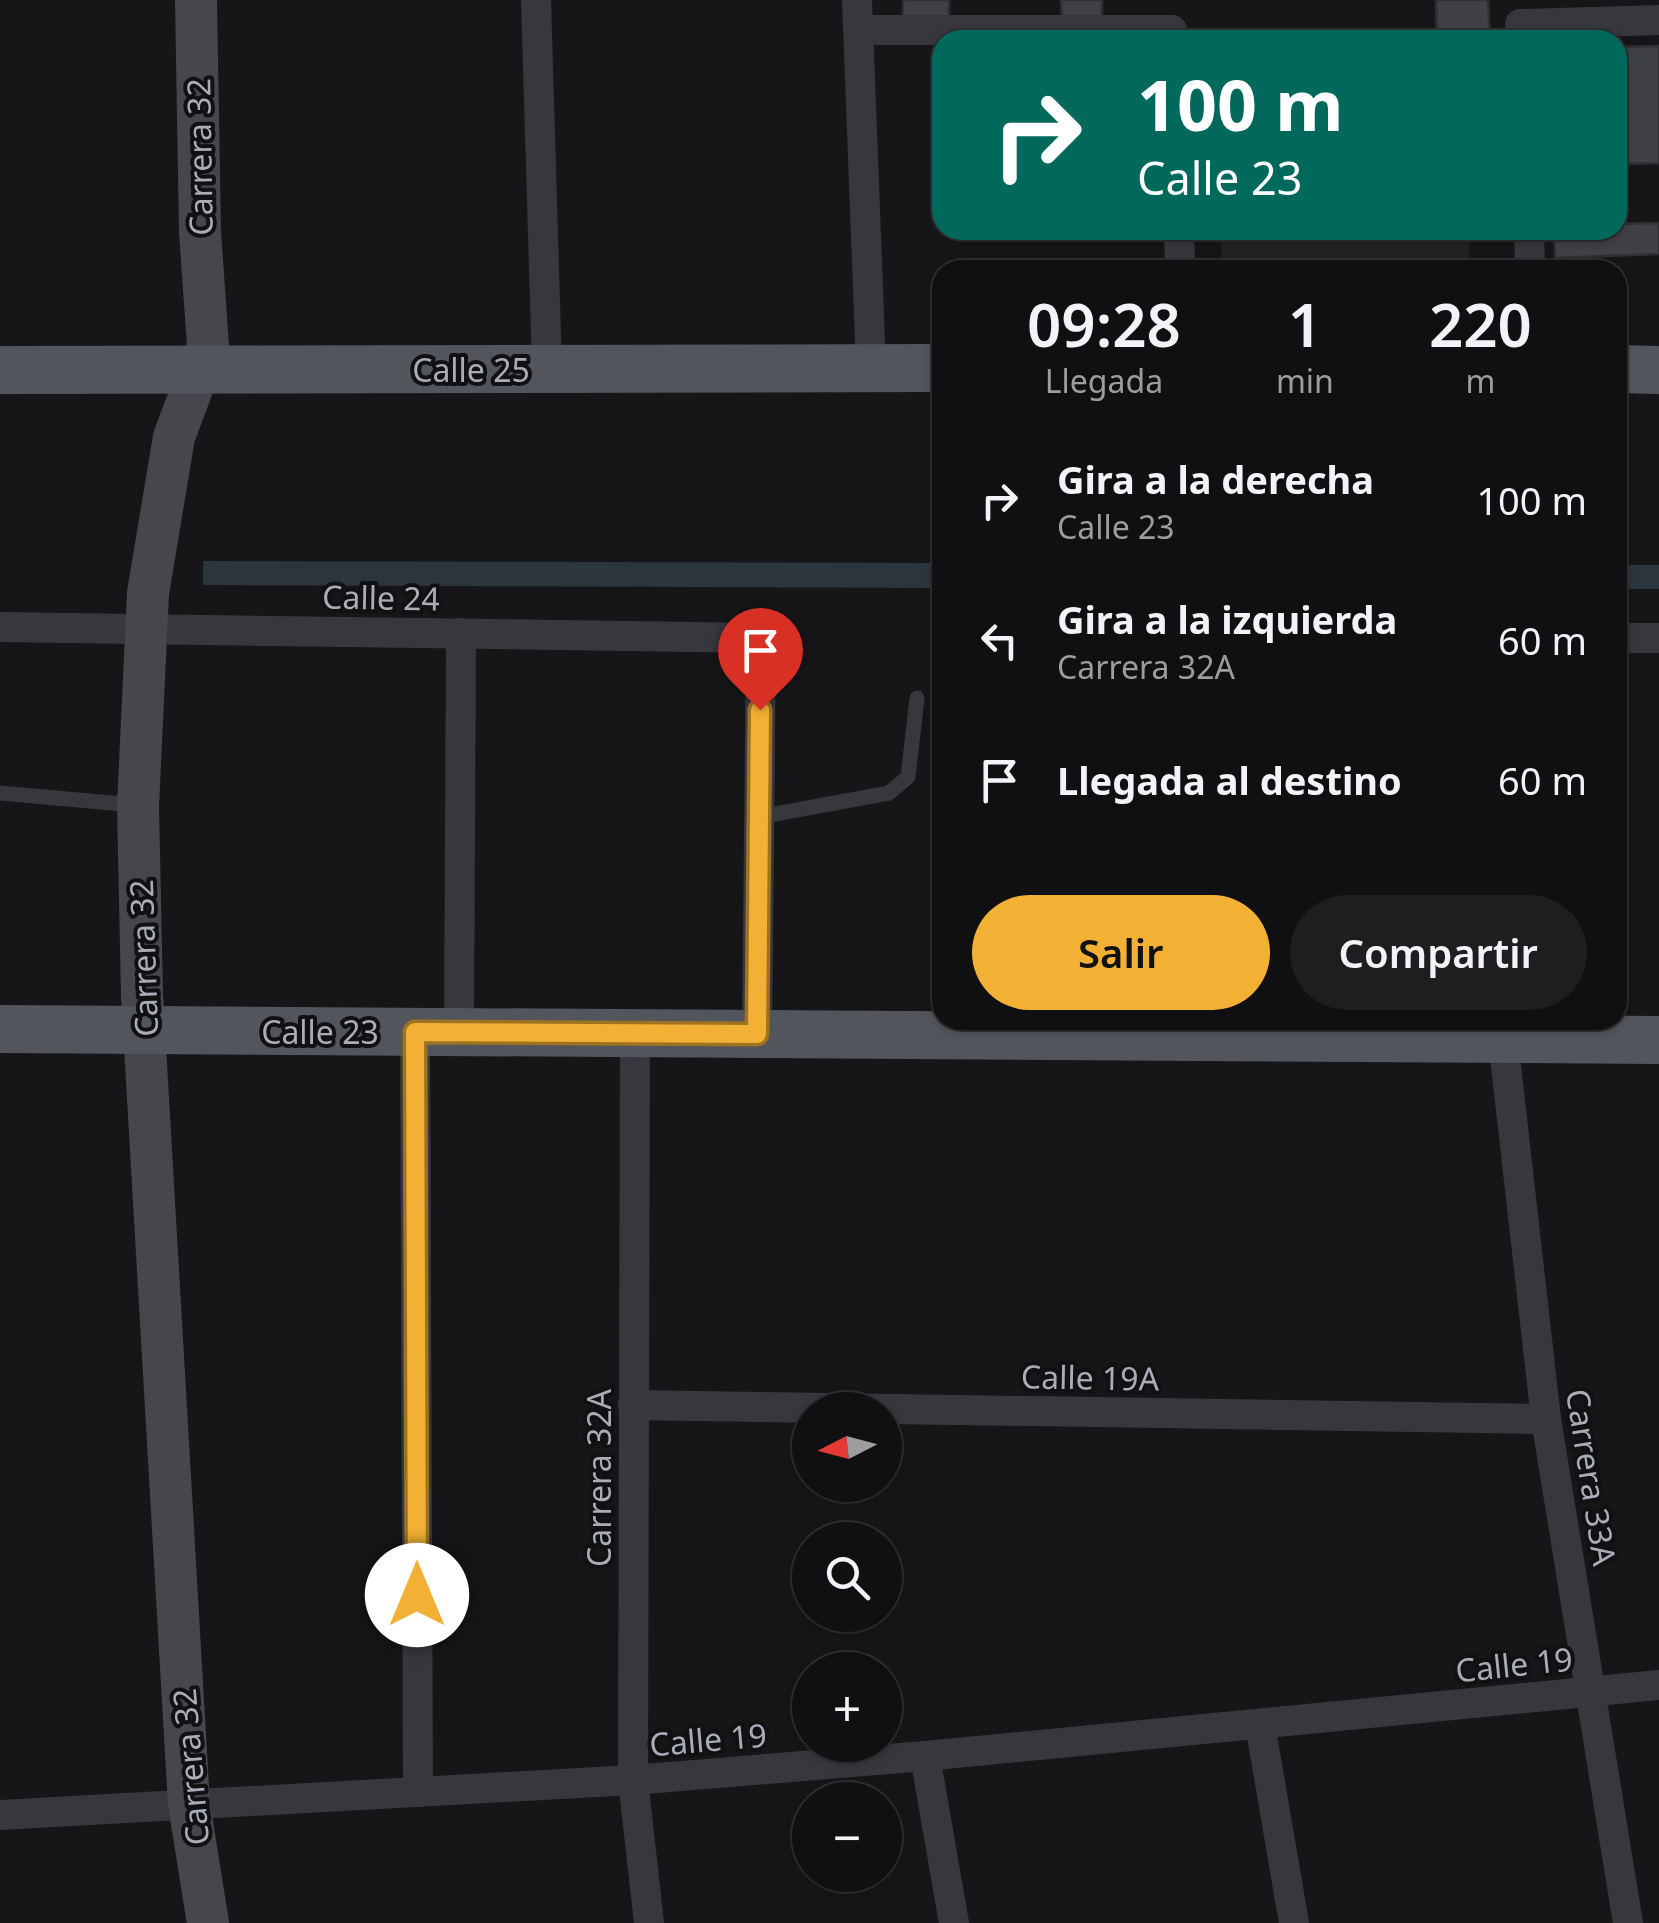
<!DOCTYPE html>
<html lang="es">
<head>
<meta charset="utf-8">
<style>
  body { margin:0; font-family:"Noto Sans",sans-serif; background:#1e1e20; color:#f1f3f6; height:100vh; display:flex; flex-direction:column; font-size:38px; white-space:nowrap }
  * { box-sizing:border-box; margin:0 }
  p { font-size:32px; color:#9c9d9f }
  .icon { flex:none; width:55px; height:55px; fill:none; stroke:currentColor; stroke-width:2; stroke-linecap:round; stroke-linejoin:round }
  .map { position:relative; flex:1; overflow:hidden }
  .side { position:absolute; left:932px; top:260px; width:695px; height:770px; display:flex; flex-direction:column; background:#101012; border-radius:30px; box-shadow:0 2px 8px #0004,0 0 0 2px #303032 }
  .side>* { flex:none }
  .hud { position:absolute; left:932px; top:30px; width:695px; height:210px; border-radius:30px; box-shadow:0 2px 8px #0004,0 0 0 2px #303032; background:#00695c; color:#fff; overflow:hidden }
  .needle { width:65px; rotate:264deg }
  .fabs { position:absolute; left:792px; top:1392px; display:grid; gap:20px }
  .fabs a { display:grid; place-items:center; width:110px; height:110px; border-radius:50%; background:#101012; box-shadow:0 2px 8px #0004,0 0 0 2px #303032; font-size:50px }
  .pin { position:absolute; display:grid; place-items:center; width:85px; height:85px; color:#fff; margin:-102px -42px; border-radius:50% 50% 50% 0; rotate:-45deg; box-shadow:0 0 10px #0007 }
  .pin .icon { rotate:45deg }
  .me { position:absolute; width:110px; margin:-55px; rotate:0deg; stroke-linejoin:round; filter:drop-shadow(0 0 8px #0008) }
  .turn { display:flex; align-items:center; gap:35px; height:210px; padding:0 40px; font-size:45px }
  .turn .icon { width:130px; height:130px; stroke-width:2.5 }
  .turn b { display:block; font-size:70px; line-height:85px }
  .eta { display:flex; justify-content:space-evenly; align-items:center; height:170px; text-align:center }
  .eta b { font-size:60px; font-weight:600; line-height:70px }
  .primary-button { display:flex; gap:20px; margin-top:auto; padding:20px 40px }
  .primary-button a { flex:1; height:115px; border-radius:60px; background:#f2b134; color:#111; font-size:40px; font-weight:600; line-height:115px; text-align:center }
  .primary-button a+a { background:#1e1e20; color:#f1f3f6 }
  ul { padding:0; list-style:none }
  li { display:flex; align-items:center; gap:30px; height:140px; padding:0 40px }
  li div { flex:1 }
  li b { display:block; font-size:38px }
  li em { font-style:normal }
  .map>svg:first-child { display:block }
  .built { fill:#222225 }
  .water { fill:#2c353c }
  .building { fill:#404145; stroke:#303034; stroke-width:2.5 }
  .lines { fill:none; stroke-linecap:round; stroke-linejoin:round }
  .lane { stroke:#37383d; stroke-width:15 }
  .street { stroke:#37383d; stroke-width:30 }
  .secondary { stroke:#45474d; stroke-width:42 }
  .primary { stroke:#53555c; stroke-width:48 }
  .route-casing { stroke:#9d7322; stroke-width:25 }
  .route { stroke:#f2b134; stroke-width:18 }
  .labels { text-anchor:middle; dominant-baseline:central; stroke-width:8; stroke-linejoin:round; paint-order:stroke }
  .street-label { font-size:32px; fill:#a8adb8; stroke:#111113 }
</style>
</head>
<body>
<div class="map">
<svg width="1659" height="1923" viewBox="0 0 1659 1923">
  <rect width="100%" height="100%" fill="#161618"/>
  <path class="built" d="M 1221,230 L 1468,230 L 1470,270 L 1222,270 Z"/>
  <g class="water">
    <path d="M 203,561 L 942,563 L 942,588 L 203,585 Z"/>
    <rect x="1618" y="565" width="41" height="24"/>
  </g>
  <g class="building">
    <path d="M 903,0 L 949,0 L 949,16 L 903,17 Z"/>
    <path d="M 1061,0 L 1102,0 L 1102,16 L 1062,16 Z"/>
    <path d="M 1436,0 L 1488,0 L 1490,40 L 1437,40 Z"/>
    <path d="M 1659,46 L 1659,163 L 1618,164 L 1618,47 Z"/>
    <path d="M 1659,223 L 1659,254 L 1555,258 L 1554,230 L 1618,230 L 1618,224 Z"/>
  </g>
  <g class="lines">
    <g class="lane">
      <path d="M 0,793 L 134,805"/>
      <path d="M 759,817 L 889,793 L 908,777 L 917,698"/>
    </g>
    <g class="street">
      <path d="M 536,0 L 547,369"/>
      <path d="M 857,0 L 871,367"/>
      <path d="M 1520,24 L 1659,20"/>
      <path d="M 858,30 L 1172,30"/>
      <path d="M 1179,230 L 1180,270"/>
      <path d="M 1529,230 L 1530,270"/>
      <path d="M 0,627 L 761,638 L 757,1034"/>
      <path d="M 1618,638 L 1659,638"/>
      <path d="M 415,1032 L 418,1792"/>
      <path d="M 459,1032 L 461,633"/>
      <path d="M 635,1033 L 633,1780 L 649,1923"/>
      <path d="M 1503,1039 L 1546,1419 L 1628,1923"/>
      <path d="M 633,1405 L 1546,1419"/>
      <path d="M 1260,1724 L 1294,1923"/>
      <path d="M 925,1756 L 954,1923"/>
      <path d="M 0,1815 L 633,1780 L 925,1756 L 1659,1685"/>
    </g>
    <path class="secondary" d="M 196,0 L 200,232 L 208,346 L 174,437 L 148,593 L 138,806 L 142,995 L 189,1804 L 208,1923"/>
    <g class="primary">
      <path d="M 1618,369 L 1659,370"/>
      <path d="M 0,370 L 942,368"/>
      <path d="M 0,1029 L 1659,1040"/>
    </g>
  </g>
  <g class="lines">
    <defs>
      <path id="route" d="M 417,1595 L 415,1032 L 757,1034 L 760,710"/>
    </defs>
    <use href="#route" class="route-casing"/>
    <use href="#route" class="route"/>
  </g>
  <g class="labels">
    <g class="street-label">
      <text transform="translate(199 157) rotate(-91)">Carrera 32</text>
      <text x="471" y="369">Calle 25</text>
      <text transform="translate(381 597) rotate(1)">Calle 24</text>
      <text transform="translate(143 958) rotate(-92)">Carrera 32</text>
      <text x="320" y="1031">Calle 23</text>
      <text transform="translate(1090 1377) rotate(1)">Calle 19A</text>
      <text transform="translate(1592 1477) rotate(81)">Carrera 33A</text>
      <text transform="translate(598 1478) rotate(-90)">Carrera 32A</text>
      <text transform="translate(1514 1664) rotate(-6)">Calle 19</text>
      <text transform="translate(708 1739) rotate(-5)">Calle 19</text>
      <text transform="translate(190 1767) rotate(-95)">Carrera 32</text>
    </g>
  </g>
</svg>
<div class="fabs">
<a><svg class="needle" viewBox="-14 -14 28 28"><path d="M0-13l5 13h-10z" fill="#e53935"/><path d="M0 13l5-13h-10z" fill="#9c9d9f"/></svg></a>
<a><svg class="icon" aria-label="search" viewBox="0 0 24 24"><circle cx="10" cy="10" r="6"/><path d="M15 15l6 6"/></svg></a>
<a>+</a>
<a>−</a>
</div>
<div class="pin" style="left:760px;top:710px;background:#d93025"><svg class="icon" aria-label="arrive" viewBox="0 0 24 24"><path d="M6 21V4h12l-3 4 3 4H6"/></svg></div>
<svg class="me" style="left:417px;top:1595px" viewBox="-20 -20 40 40"><circle r="19" fill="#fff"/><path d="M0-13L10 11 0 6-10 11z" fill="#f2b134"/></svg>
<div class="hud">
<div class="turn"><svg class="icon" aria-label="right" viewBox="0 0 24 24"><path d="M7 20v-9h11M14 6l5 5-5 5"/></svg><div><b>100 m</b>Calle 23</div></div>
</div>
<section class="side">
<div class="eta">
<div><b>09:28</b><p>Llegada</p></div>
<div><b>1</b><p>min</p></div>
<div><b>220</b><p>m</p></div>
</div>
<ul>
<li><svg class="icon" aria-label="right" viewBox="0 0 24 24"><path d="M7 20v-9h11M14 6l5 5-5 5"/></svg><div><b>Gira a la derecha</b><p>Calle 23</p></div><em>100 m</em></li>
<li><svg class="icon" aria-label="left" viewBox="0 0 24 24"><path d="M17 20v-9H6M10 6l-5 5 5 5"/></svg><div><b>Gira a la izquierda</b><p>Carrera 32A</p></div><em>60 m</em></li>
<li><svg class="icon" aria-label="arrive" viewBox="0 0 24 24"><path d="M6 21V4h12l-3 4 3 4H6"/></svg><div><b>Llegada al destino</b></div><em>60 m</em></li>
</ul>
<div class="primary-button"><a>Salir</a><a>Compartir</a></div>
</section>
</div>
</body>
</html>
